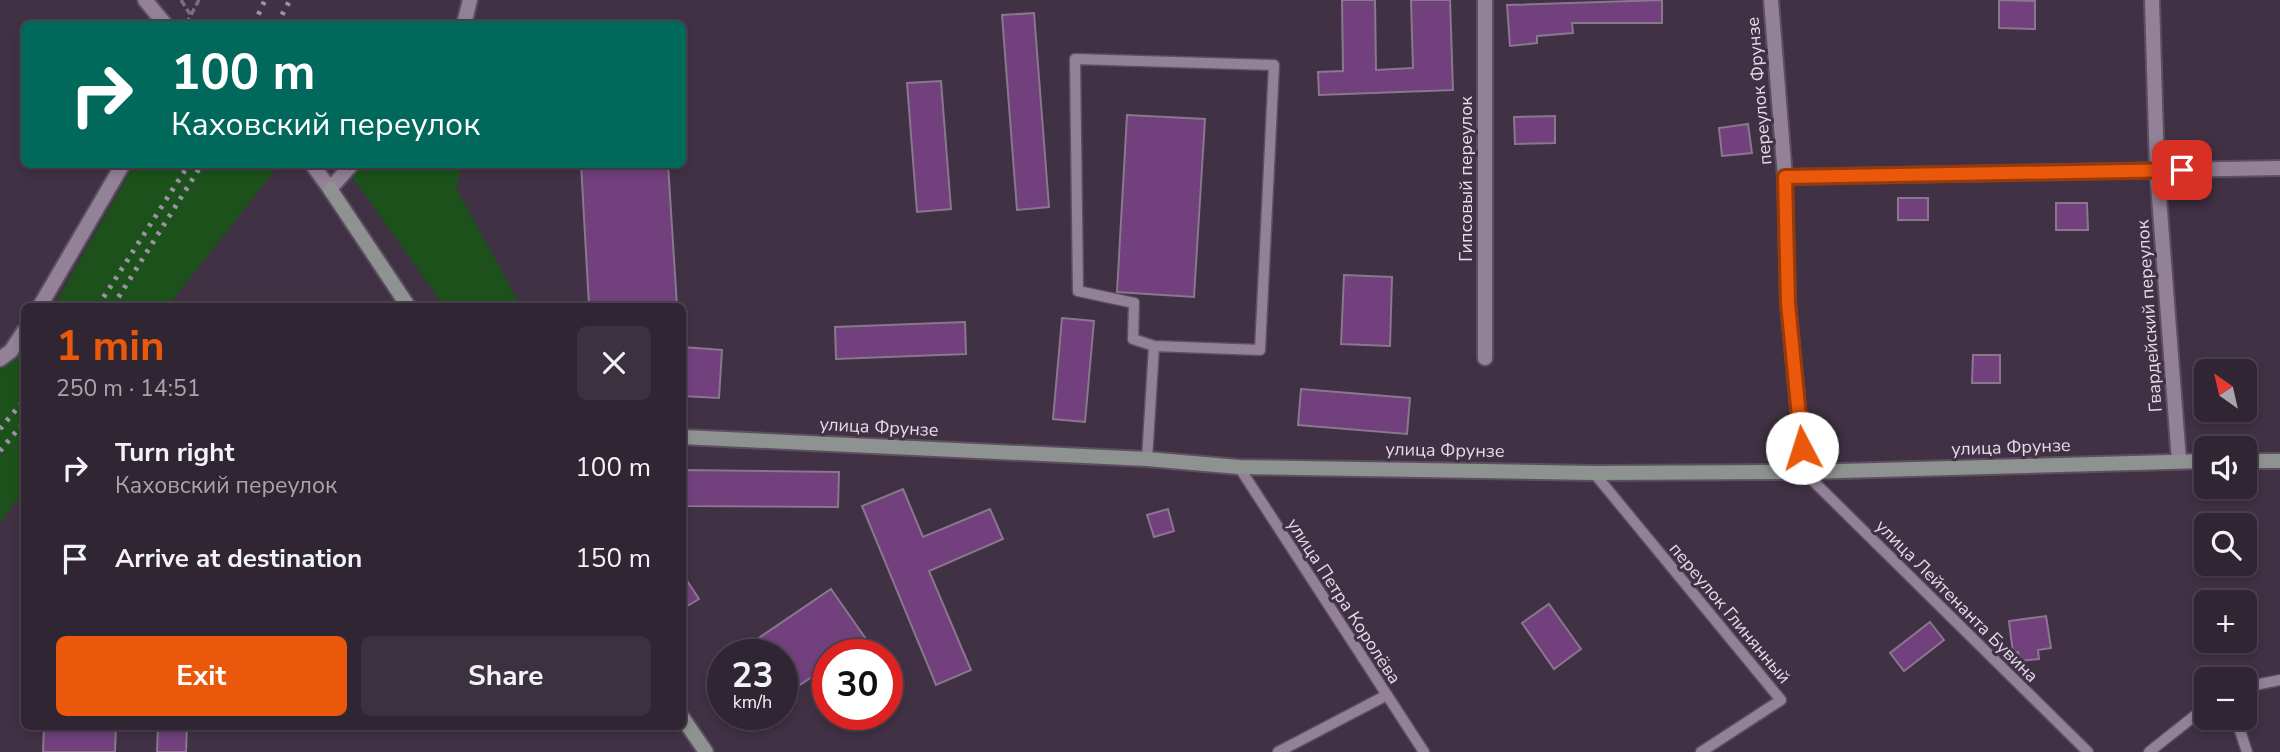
<!DOCTYPE html>
<html lang="en">
<head>
<meta charset="utf-8">
<style>
  body { margin:0; font-family:"Nunito Sans",sans-serif; background:#3c313f; color:#f1f3f6; height:100vh; display:flex; flex-direction:column; font-size:26px; white-space:nowrap }
  * { box-sizing:border-box; margin:0 }
  p { font-size:23px; color:#a8a5ac }
  .icon { flex:none; width:38px; height:38px; fill:none; stroke:currentColor; stroke-width:2; stroke-linecap:round; stroke-linejoin:round }
  .map { position:relative; flex:1; overflow:hidden }
  .panel { position:absolute; left:21px; top:303px; width:665px; height:427px; display:flex; flex-direction:column; background:#302533; border-radius:10px; box-shadow:0 4px 10px #0003,0 0 0 2px #4b424e }
  .panel>* { flex:none }
  .guide { position:absolute; left:21px; top:21px; width:665px; height:147px; border-radius:10px; box-shadow:0 4px 10px #0003,0 0 0 2px #4b424e; background:#00695c; color:#fff; overflow:hidden }
  .needle { width:46px; rotate:326deg }
  .buttons { position:absolute; left:2194px; top:359px; display:grid; gap:14px }
  .buttons a { display:grid; place-items:center; width:63px; height:63px; border-radius:10px; background:#302533; box-shadow:0 4px 10px #0003,0 0 0 2px #4b424e; font-size:35px }
  .speed { position:absolute; left:707px; top:639px; display:flex; gap:14px; font-size:35px; font-weight:700; text-align:center }
  .speed>* { display:grid; place-content:center; width:91px; height:91px; border-radius:50%; background:#302533; box-shadow:0 4px 10px #0003,0 0 0 2px #4b424e; line-height:1 }
  .speed small { font-size:18px; font-weight:400 }
  .speed .limit { border:10px solid #d22; background:#fff; color:#111 }
  .pin { position:absolute; display:grid; place-items:center; width:60px; height:60px; color:#fff; margin:-30px; border-radius:14px; box-shadow:0 4px 10px #0006 }
  .me { position:absolute; width:77px; margin:-38px; rotate:355deg; stroke-linejoin:round; filter:drop-shadow(0 0 5px #0008) }
  .turn { display:flex; align-items:center; gap:24px; height:147px; padding:0 35px; font-size:32px }
  .turn .icon { width:91px; height:91px; stroke-width:2.5 }
  .turn b { display:block; font-size:49px; line-height:60px }
  .round { display:grid; place-items:center; flex:none; width:74px; height:74px; border-radius:10px; background:#3c313f }
  .summary { display:flex; align-items:center; justify-content:space-between; height:119px; padding:0 35px }
  h1 { font-size:42px; font-weight:700; line-height:52px; color:#ea580c }
  .button { display:flex; gap:14px; margin-top:auto; padding:14px 35px }
  .button a { flex:1; height:80px; border-radius:10px; background:#ea580c; color:#fff; font-size:28px; font-weight:700; line-height:80px; text-align:center }
  .button a+a { background:#3c313f; color:#f1f3f6 }
  ul { padding:0; list-style:none }
  li { display:flex; align-items:center; gap:21px; height:91px; padding:0 35px }
  li div { flex:1 }
  li b { display:block; font-size:26px }
  li em { font-style:normal }
  .map>svg:first-child { display:block }
  .green { fill:#1c511c }
  .building { fill:#71407d; stroke:#88778d; stroke-width:2 }
  .lines { fill:none; stroke-linecap:round; stroke-linejoin:round }
  .lane-casing { stroke:#5c5060; stroke-width:13 }
  .street-casing { stroke:#5c5060; stroke-width:18 }
  .secondary-casing { stroke:#5c5060; stroke-width:18 }
  .path { stroke:#7b6e7e; stroke-width:3.5; stroke-dasharray:7 3.5; stroke-linecap:butt }
  .lane { stroke:#928197; stroke-width:10 }
  .street { stroke:#928197; stroke-width:14 }
  .secondary { stroke:#8e9391; stroke-width:14 }
  .rail { stroke:#9d92a1; stroke-width:5; stroke-dasharray:3.5 7; stroke-linecap:butt }
  .route-casing { stroke:#983908; stroke-width:18 }
  .route { stroke:#ea580c; stroke-width:12 }
  .labels { text-anchor:middle; dominant-baseline:central; stroke-width:6; stroke-linejoin:round; paint-order:stroke }
  .street-label { font-size:18px; fill:#e5dce8; stroke:#403144 }
</style>
</head>
<body>
<div class="map">
<svg width="2280" height="752" viewBox="0 0 2280 752">
  <rect width="100%" height="100%" fill="#403144"/>
  <g class="green">
    <path d="M 351,164 L 462,165 L 456,188 L 521,306 L 444,306 L 347,170 Z"/>
    <path d="M 134,165 L 279,165 L 168,306 L 54,306 Z"/>
    <path d="M 24,344 L 24,491 L 0,523 L 0,369 Z"/>
  </g>
  <g class="building">
    <path d="M 1342,0 L 1375,0 L 1376,70 L 1413,68 L 1411,0 L 1450,0 L 1453,90 L 1319,95 L 1318,72 L 1343,71 Z"/>
    <path d="M 1662,0 L 1662,23 L 1572,23 L 1573,33 L 1537,36 L 1537,43 L 1510,46 L 1507,5 Z"/>
    <path d="M 1999,0 L 2035,1 L 2035,29 L 1999,28 Z"/>
    <path d="M 1034,13 L 1049,207 L 1017,210 L 1002,15 Z"/>
    <path d="M 941,81 L 951,209 L 917,212 L 907,83 Z"/>
    <path d="M 1127,115 L 1205,119 L 1194,297 L 1117,292 Z"/>
    <path d="M 1555,116 L 1555,143 L 1515,144 L 1514,117 Z"/>
    <path d="M 1748,124 L 1752,153 L 1722,156 L 1719,128 Z"/>
    <path d="M 581,164 L 668,164 L 677,306 L 589,306 Z"/>
    <rect x="1898" y="198" width="30" height="22"/>
    <path d="M 2056,203 L 2087,203 L 2088,230 L 2056,230 Z"/>
    <path d="M 1344,275 L 1392,277 L 1390,346 L 1341,344 Z"/>
    <path d="M 1062,318 L 1094,321 L 1085,422 L 1053,419 Z"/>
    <path d="M 965,322 L 966,354 L 836,359 L 835,327 Z"/>
    <path d="M 682,347 L 722,350 L 719,398 L 682,396 Z"/>
    <path d="M 1973,355 L 2000,355 L 2000,383 L 1972,383 Z"/>
    <path d="M 1301,389 L 1410,398 L 1407,434 L 1298,425 Z"/>
    <path d="M 682,470 L 839,472 L 838,507 L 682,506 Z"/>
    <path d="M 903,489 L 923,537 L 990,509 L 1003,539 L 929,571 L 971,670 L 936,685 L 862,506 Z"/>
    <path d="M 1168,509 L 1174,531 L 1154,537 L 1147,515 Z"/>
    <path d="M 682,573 L 699,599 L 682,609 Z"/>
    <path d="M 831,589 L 866,639 L 844,654 L 828,654 L 828,666 L 782,697 L 782,654 L 735,654 Z"/>
    <path d="M 1549,604 L 1581,649 L 1554,669 L 1522,623 Z"/>
    <path d="M 2046,616 L 2051,648 L 2038,650 L 2039,659 L 2020,661 L 2018,652 L 2013,653 L 2009,621 Z"/>
    <path d="M 1930,622 L 1944,640 L 1904,671 L 1890,653 Z"/>
    <path d="M 44,726 L 116,726 L 115,752 L 43,752 Z"/>
    <path d="M 158,726 L 187,726 L 186,752 L 157,752 Z"/>
  </g>
  <g class="lines">
    <defs>
      <g id="lane">
        <path d="M 1147,459 L 1154,346 L 1260,350 L 1274,65 L 1075,59 L 1078,291 L 1134,303 L 1133,339 L 1154,346"/>
        <path d="M 1239,467 L 1424,752"/>
        <path d="M 1804,472 L 2088,752"/>
        <path d="M 1594,473 L 1781,700 L 1701,752"/>
        <path d="M 2245,687 L 2280,680"/>
        <path d="M 2236,718 L 2247,752"/>
        <path d="M 1278,752 L 1387,695"/>
        <path d="M 2149,752 L 2207,706"/>
      </g>
      <g id="street">
        <path d="M 145,0 L 165,24"/>
        <path d="M 1771,0 L 1785,177 L 1788,303 L 1804,472"/>
        <path d="M 2152,0 L 2157,170 L 2179,461"/>
        <path d="M 464,24 L 470,0"/>
        <path d="M 312,164 L 330,189 L 352,164"/>
        <path d="M 1785,177 L 2280,168"/>
        <path d="M 40,306 L 123,164"/>
        <path d="M 1485,358 L 1485,0"/>
        <path d="M 0,359 L 11,351 L 24,331"/>
      </g>
      <g id="secondary">
        <path d="M 330,189 L 408,306"/>
        <path d="M 682,437 L 1147,459 L 1239,467 L 1594,473 L 1804,472 L 2207,461"/>
        <path d="M 2245,461 L 2280,461"/>
        <path d="M 682,717 L 706,752"/>
      </g>
    </defs>
    <use href="#lane" class="lane-casing"/>
    <use href="#street" class="street-casing"/>
    <use href="#secondary" class="secondary-casing"/>
    <g class="path">
      <path d="M 181,0 L 190,14"/>
      <path d="M 186,24 L 199,0"/>
    </g>
    <use href="#lane" class="lane"/>
    <use href="#street" class="street"/>
    <use href="#secondary" class="secondary"/>
    <g class="rail">
      <path d="M 254,24 L 265,0"/>
      <path d="M 277,24 L 290,0"/>
      <path d="M 98,306 L 189,164"/>
      <path d="M 113,306 L 202,164"/>
      <path d="M 0,429 L 24,400"/>
      <path d="M 0,451 L 24,422"/>
    </g>
  </g>
  <g class="lines">
    <defs>
      <path id="route" d="M 1802,448 L 1788,303 L 1785,177 L 2182,170"/>
    </defs>
    <use href="#route" class="route-casing"/>
    <use href="#route" class="route"/>
  </g>
  <g class="labels">
    <g class="street-label">
      <text transform="translate(1759 91) rotate(-95)">переулок Фрунзе</text>
      <text transform="translate(1466 179) rotate(-90)">Гипсовый переулок</text>
      <text transform="translate(2149 316) rotate(-94)">Гвардейский переулок</text>
      <text transform="translate(879 427) rotate(3)">улица Фрунзе</text>
      <text transform="translate(2011 447) rotate(-2)">улица Фрунзе</text>
      <text transform="translate(1445 450) rotate(1)">улица Фрунзе</text>
      <text transform="translate(1344 601) rotate(57)">улица Петра Королёва</text>
      <text transform="translate(1957 601) rotate(45)">улица Лейтенанта Бувина</text>
      <text transform="translate(1730 613) rotate(50)">переулок Глинянный</text>
    </g>
  </g>
</svg>
<div class="buttons">
<a><svg class="needle" viewBox="-14 -14 28 28"><path d="M0-13l5 13h-10z" fill="#e53935"/><path d="M0 13l5-13h-10z" fill="#a8a5ac"/></svg></a>
<a><svg class="icon" aria-label="sound" viewBox="0 0 24 24"><path d="M4 9h4l5-4v14l-5-4H4zM17 9q2 3 0 6"/></svg></a>
<a><svg class="icon" aria-label="search" viewBox="0 0 24 24"><circle cx="10" cy="10" r="6"/><path d="M15 15l6 6"/></svg></a>
<a>+</a>
<a>−</a>
</div>
<div class="speed"><div>23<small>km/h</small></div><div class="limit">30</div></div>
<div class="pin" style="left:2182px;top:170px;background:#d93025"><svg class="icon" aria-label="arrive" viewBox="0 0 24 24"><path d="M6 21V4h12l-3 4 3 4H6"/></svg></div>
<svg class="me" style="left:1802px;top:448px" viewBox="-20 -20 40 40"><circle r="19" fill="#fff"/><path d="M0-13L10 11 0 6-10 11z" fill="#ea580c"/></svg>
<div class="guide">
<div class="turn"><svg class="icon" aria-label="right" viewBox="0 0 24 24"><path d="M7 20v-9h11M14 6l5 5-5 5"/></svg><div><b>100 m</b>Каховский переулок</div></div>
</div>
<section class="panel">
<div class="summary"><div><h1>1 min</h1><p>250 m · 14:51</p></div><a class="round"><svg class="icon" aria-label="close" viewBox="0 0 24 24"><path d="M6 6l12 12M18 6L6 18"/></svg></a></div>
<ul>
<li><svg class="icon" aria-label="right" viewBox="0 0 24 24"><path d="M7 20v-9h11M14 6l5 5-5 5"/></svg><div><b>Turn right</b><p>Каховский переулок</p></div><em>100 m</em></li>
<li><svg class="icon" aria-label="arrive" viewBox="0 0 24 24"><path d="M6 21V4h12l-3 4 3 4H6"/></svg><div><b>Arrive at destination</b></div><em>150 m</em></li>
</ul>
<div class="button"><a>Exit</a><a>Share</a></div>
</section>
</div>
</body>
</html>
